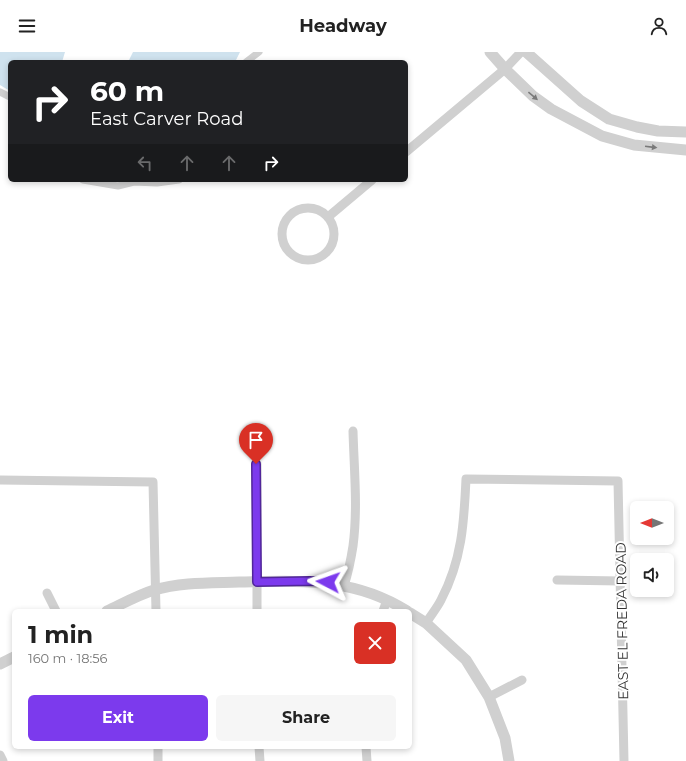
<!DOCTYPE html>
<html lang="en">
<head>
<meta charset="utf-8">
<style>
  body { margin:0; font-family:Montserrat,sans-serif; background:#f6f6f6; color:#222; height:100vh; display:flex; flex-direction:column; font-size:15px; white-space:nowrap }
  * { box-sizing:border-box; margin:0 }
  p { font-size:13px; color:#767676 }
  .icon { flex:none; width:22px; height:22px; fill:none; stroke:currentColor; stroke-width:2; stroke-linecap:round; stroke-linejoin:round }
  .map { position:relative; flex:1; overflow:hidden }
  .panel { position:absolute; left:12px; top:557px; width:400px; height:140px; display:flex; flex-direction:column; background:#fff; border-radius:6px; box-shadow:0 2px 6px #0003 }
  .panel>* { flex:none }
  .top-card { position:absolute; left:8px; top:8px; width:400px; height:122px; border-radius:6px; box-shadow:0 2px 6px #0003; background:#202124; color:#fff; overflow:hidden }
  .needle { width:26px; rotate:270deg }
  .buttons { position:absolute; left:630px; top:449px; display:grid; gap:8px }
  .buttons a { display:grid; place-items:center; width:44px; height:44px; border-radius:6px; background:#fff; box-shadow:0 2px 6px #0003; font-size:20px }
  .pin { position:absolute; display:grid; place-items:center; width:34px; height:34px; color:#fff; margin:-41px -17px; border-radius:50% 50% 50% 0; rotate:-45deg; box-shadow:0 0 4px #0007 }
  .pin .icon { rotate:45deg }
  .me { position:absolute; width:44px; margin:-22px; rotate:274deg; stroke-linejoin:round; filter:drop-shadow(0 0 3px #0008) }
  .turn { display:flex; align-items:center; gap:14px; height:84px; padding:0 16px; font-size:18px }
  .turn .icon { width:52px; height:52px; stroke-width:2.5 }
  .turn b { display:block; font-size:28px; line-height:34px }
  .lanes { display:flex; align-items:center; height:38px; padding:0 16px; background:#0003; justify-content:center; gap:20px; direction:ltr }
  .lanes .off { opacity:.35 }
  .round { display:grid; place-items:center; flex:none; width:42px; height:42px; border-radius:6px; background:#f6f6f6 }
  .headline { display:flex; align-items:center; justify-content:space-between; height:68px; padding:0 16px }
  h1 { font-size:24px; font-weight:700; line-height:30px }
  .cta { display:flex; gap:8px; margin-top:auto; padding:8px 16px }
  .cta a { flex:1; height:46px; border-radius:6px; background:#7c3aed; color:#fff; font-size:16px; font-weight:700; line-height:46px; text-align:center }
  .cta a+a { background:#f6f6f6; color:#222 }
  header { display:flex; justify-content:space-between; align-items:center; height:52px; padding:0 16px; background:#fff; font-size:18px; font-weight:700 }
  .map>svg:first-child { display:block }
  .water { fill:#cfe2ee }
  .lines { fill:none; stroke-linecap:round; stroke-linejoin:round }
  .pedestrian { stroke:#d0d0d0; stroke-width:7 }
  .minor { stroke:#d0d0d0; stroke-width:9 }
  .tertiary { stroke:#d0d0d0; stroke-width:11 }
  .oneway { fill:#7a7a7a }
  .route-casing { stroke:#51269a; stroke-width:10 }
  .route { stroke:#7c3aed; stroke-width:7 }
  .labels { text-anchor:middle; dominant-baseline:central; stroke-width:4; stroke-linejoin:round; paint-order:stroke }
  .street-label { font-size:14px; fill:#333; stroke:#fff }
</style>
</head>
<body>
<header><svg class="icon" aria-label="menu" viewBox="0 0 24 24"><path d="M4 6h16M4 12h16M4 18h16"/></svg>Headway<svg class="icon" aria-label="person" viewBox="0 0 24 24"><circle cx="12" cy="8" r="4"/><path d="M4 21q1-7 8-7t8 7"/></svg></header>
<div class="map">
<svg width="686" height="709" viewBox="0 0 686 709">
  <rect width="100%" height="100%" fill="#fff"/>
  <g class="water">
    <path d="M 0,0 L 65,0 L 62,10 L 10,10 L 10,39 L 0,33 Z"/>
    <path d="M 133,0 L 240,0 L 235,10 L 126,10 L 129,8 Z"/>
  </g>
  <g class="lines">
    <g class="pedestrian">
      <path d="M 246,10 L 259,0"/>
      <path d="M 0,40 L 10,45"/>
      <path d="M 83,128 L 118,134 L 134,130 L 157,131 L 179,128"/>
    </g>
    <g class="minor">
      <path d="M 406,100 L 505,17 L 521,0"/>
      <circle cx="308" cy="182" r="26"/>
      <path d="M 328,165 L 372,128"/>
      <path d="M 257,412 L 257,559"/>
      <path d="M 0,428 L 153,430 L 156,559"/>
      <path d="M 557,528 L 621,529"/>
      <path d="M 344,534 C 348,521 351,507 353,494 C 358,456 354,417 353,379"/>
      <path d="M 47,541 L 56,559"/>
      <path d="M 383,559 L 387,548"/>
      <path d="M 426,571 C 431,563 437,556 441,548 C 462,508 464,471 466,427 L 618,429 L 624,709"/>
      <path d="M 489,645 L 522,628"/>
      <path d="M 259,695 L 260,709"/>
      <path d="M 366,695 L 367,709"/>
      <path d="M 0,703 L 3,709"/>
      <path d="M 158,709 L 158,695"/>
    </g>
    <g class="tertiary">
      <path d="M 490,0 L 505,17 L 533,44 L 551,57 L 602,84 L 634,93 L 686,98"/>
      <path d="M 526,0 L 581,49 L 609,67 L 637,75 L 658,79 L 686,80"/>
      <path d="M 107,559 C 122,552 138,543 154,538 C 181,530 211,531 239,530 C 300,529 353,525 407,559"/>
      <path d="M 410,561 L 426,571 L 466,608 L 489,645 L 505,686 L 509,709"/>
      <path d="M 0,612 L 14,605"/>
    </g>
  </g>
  <defs><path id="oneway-solid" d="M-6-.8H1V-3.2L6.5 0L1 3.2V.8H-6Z"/></defs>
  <g class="oneway">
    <use href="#oneway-solid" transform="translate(533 44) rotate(40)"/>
    <use href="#oneway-solid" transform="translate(651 95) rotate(7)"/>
  </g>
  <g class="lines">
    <defs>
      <path id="route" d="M 256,412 L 257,530 L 310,529 L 328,530"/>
    </defs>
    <use href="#route" class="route-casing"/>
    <use href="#route" class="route"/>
  </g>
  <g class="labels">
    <g class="street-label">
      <text transform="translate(622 569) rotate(-91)">EAST EL FREDA ROAD</text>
    </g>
  </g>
</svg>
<div class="buttons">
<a><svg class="needle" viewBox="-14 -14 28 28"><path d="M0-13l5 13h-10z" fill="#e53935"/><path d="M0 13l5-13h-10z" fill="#767676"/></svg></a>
<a><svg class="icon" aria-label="sound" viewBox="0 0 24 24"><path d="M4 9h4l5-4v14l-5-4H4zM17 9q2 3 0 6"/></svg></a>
</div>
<div class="pin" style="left:256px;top:412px;background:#d93025"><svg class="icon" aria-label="arrive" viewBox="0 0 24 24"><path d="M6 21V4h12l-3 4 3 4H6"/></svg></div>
<svg class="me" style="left:328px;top:530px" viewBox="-20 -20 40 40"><path d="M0-17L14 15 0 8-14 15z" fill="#7c3aed" stroke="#fff" stroke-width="4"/></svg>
<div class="top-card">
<div class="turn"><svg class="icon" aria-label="right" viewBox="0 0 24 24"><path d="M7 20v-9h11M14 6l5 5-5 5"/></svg><div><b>60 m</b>East Carver Road</div></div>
<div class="lanes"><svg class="icon off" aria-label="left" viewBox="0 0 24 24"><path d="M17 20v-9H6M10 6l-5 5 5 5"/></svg><svg class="icon off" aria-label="ahead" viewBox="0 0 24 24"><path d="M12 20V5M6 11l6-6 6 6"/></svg><svg class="icon off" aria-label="ahead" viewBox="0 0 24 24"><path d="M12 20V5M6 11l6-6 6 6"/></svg><svg class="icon" aria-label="right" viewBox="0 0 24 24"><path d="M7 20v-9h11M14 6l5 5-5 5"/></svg></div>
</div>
<section class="panel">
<div class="headline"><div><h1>1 min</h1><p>160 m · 18:56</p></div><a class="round" style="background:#d93025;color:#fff"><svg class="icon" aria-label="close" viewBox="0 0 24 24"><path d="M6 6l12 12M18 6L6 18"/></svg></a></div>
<div class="cta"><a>Exit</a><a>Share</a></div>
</section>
</div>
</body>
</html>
